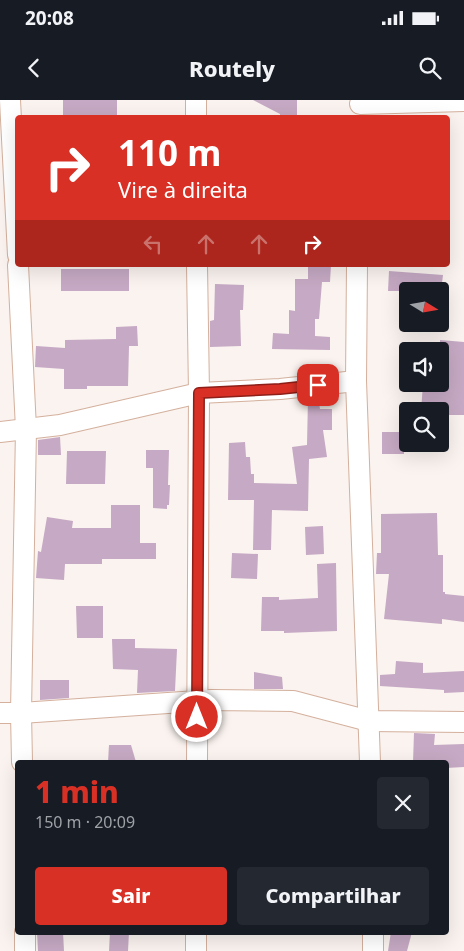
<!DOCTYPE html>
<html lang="pt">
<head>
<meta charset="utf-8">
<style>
  body { margin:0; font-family:"Noto Sans",sans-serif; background:#242831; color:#f1f3f6; height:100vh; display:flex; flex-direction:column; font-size:19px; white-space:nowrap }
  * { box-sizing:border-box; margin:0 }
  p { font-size:16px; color:#9ea1a6 }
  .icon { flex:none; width:28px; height:28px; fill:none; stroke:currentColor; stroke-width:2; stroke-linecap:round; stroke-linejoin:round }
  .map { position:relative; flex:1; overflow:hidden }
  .side { position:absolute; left:15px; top:660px; width:434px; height:175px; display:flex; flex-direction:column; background:#171b24; border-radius:5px; box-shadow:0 5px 20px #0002 }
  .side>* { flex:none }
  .banner { position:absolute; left:15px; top:15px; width:435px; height:152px; border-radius:5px; box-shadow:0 5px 20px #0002; background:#d93025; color:#fff; overflow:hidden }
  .needle { width:32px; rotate:101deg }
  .tools { position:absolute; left:399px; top:182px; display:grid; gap:10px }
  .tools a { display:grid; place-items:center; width:50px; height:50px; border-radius:5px; background:#171b24; box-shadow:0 5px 20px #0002; font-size:25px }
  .pin { position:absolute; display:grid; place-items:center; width:42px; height:42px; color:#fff; margin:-21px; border-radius:10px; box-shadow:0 2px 8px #0006 }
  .me { position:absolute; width:55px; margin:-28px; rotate:0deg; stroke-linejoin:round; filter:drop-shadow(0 0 4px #0008) }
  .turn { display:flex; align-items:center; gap:18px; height:105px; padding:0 20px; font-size:22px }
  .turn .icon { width:65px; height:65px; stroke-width:2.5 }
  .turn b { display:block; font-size:35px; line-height:42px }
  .lanes { display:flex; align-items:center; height:48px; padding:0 20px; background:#0003; justify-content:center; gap:25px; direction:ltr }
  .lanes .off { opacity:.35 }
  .round { display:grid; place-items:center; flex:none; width:52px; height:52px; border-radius:5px; background:#242831 }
  .headline { display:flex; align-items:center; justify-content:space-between; height:85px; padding:0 20px }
  h1 { font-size:30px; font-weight:800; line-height:38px; color:#d93025 }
  .cta { display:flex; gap:10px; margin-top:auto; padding:10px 20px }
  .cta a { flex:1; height:58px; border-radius:5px; background:#d93025; color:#fff; font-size:20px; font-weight:800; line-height:58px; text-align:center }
  .cta a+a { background:#242831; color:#f1f3f6 }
  .status { display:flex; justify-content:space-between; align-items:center; height:35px; padding:0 25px; background:#171b24; direction:ltr }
  .status svg { height:14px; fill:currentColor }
  header { display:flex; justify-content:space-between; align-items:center; height:65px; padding:0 20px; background:#171b24; font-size:22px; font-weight:800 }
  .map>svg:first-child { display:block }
  .building { fill:#c6a9c4 }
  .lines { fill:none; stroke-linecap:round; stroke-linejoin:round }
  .minor-casing { stroke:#d4b09d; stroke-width:22 }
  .minor { stroke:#fff; stroke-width:20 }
  .route-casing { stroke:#8d1f18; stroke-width:12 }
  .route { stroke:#d93025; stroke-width:9 }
</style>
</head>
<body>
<div class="status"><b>20:08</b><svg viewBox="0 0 49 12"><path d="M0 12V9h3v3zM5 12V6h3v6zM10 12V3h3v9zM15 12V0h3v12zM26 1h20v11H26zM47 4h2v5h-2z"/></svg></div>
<header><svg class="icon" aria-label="back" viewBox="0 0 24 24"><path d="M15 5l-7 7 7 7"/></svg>Routely<svg class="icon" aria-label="search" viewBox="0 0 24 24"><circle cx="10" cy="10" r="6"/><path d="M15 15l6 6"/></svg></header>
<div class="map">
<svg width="464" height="851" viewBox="0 0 464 851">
  <rect width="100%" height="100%" fill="#faf3ef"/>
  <g class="building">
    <rect x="63" y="0" width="54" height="18"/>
    <path d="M 253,0 L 297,0 L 297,18 L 280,18 L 280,14 Z"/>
    <path d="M 308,165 L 331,165 L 330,182 L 322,182 L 319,219 L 315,219 L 315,236 L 330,237 L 330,250 L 272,249 L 273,233 L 289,234 L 289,210 L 295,211 L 295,179 L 308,179 Z"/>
    <rect x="61" y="169" width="68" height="22"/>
    <path d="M 389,171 L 443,175 L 441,191 L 388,191 Z"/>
    <path d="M 215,184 L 244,185 L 243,210 L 240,210 L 241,246 L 210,247 L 210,221 L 214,220 Z"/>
    <path d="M 137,226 L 138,246 L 129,246 L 128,286 L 87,286 L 87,289 L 64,289 L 64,269 L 35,267 L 36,246 L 65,248 L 65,240 L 116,239 L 116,227 Z"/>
    <path d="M 440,240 L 464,242 L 464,315 L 440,315 L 440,311 L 421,311 L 423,284 L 440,284 Z"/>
    <path d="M 318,297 L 320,309 L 332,309 L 332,330 L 323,330 L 327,357 L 309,359 L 308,411 L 272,410 L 271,450 L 253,450 L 254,400 L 228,400 L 229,343 L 245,342 L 246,357 L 250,357 L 251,374 L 254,374 L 254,383 L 297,384 L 292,347 L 307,345 L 308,298 Z"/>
    <rect x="382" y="332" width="22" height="22"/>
    <path d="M 60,337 L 61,355 L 38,355 L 38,340 Z"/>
    <path d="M 146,350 L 169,350 L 168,385 L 170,385 L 169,405 L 167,405 L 167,409 L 153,408 L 153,368 L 146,368 Z"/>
    <path d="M 67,351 L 106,351 L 105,384 L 66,384 Z"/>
    <path d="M 111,405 L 140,405 L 140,443 L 156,443 L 156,459 L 102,459 L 102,464 L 65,464 L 64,480 L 36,478 L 38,451 L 41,452 L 47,417 L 73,421 L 72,428 L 111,428 Z"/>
    <path d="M 437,413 L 438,455 L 443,455 L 443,492 L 445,492 L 445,494 L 464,496 L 464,522 L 442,519 L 442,524 L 384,519 L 389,474 L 376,474 L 377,453 L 381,453 L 381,414 Z"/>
    <path d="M 323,426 L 324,454 L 306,455 L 305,427 Z"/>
    <path d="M 232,453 L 258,454 L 257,479 L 231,478 Z"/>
    <path d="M 336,463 L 337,531 L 284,533 L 284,531 L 261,531 L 262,497 L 279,497 L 279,500 L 318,498 L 317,464 Z"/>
    <path d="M 76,506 L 103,506 L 103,538 L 77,538 Z"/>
    <path d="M 112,539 L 135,539 L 135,548 L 177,549 L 175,591 L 137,593 L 138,570 L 113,569 Z"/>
    <path d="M 396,561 L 423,563 L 423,573 L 464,571 L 464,592 L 444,593 L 444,590 L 380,586 L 380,575 L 395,574 Z"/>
    <path d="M 254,572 L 282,577 L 283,589 L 254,589 Z"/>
    <path d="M 40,580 L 69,580 L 69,598 L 40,600 Z"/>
    <path d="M 414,633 L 435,634 L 434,645 L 464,644 L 464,667 L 446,668 L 446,662 L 413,662 Z"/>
    <path d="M 109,645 L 131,645 L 136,662 L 108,662 Z"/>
    <path d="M 37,832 L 63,832 L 64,851 L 38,851 Z"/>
    <path d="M 110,832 L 129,832 L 128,851 L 109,851 Z"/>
    <path d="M 391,832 L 412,832 L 407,851 L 388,851 Z"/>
  </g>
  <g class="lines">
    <defs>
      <g id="minor">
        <path d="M 10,0 L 18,155"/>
        <path d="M 196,0 L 196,18"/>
        <path d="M 360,4 L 464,1"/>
        <path d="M 18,165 L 26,329 L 21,613 L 22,662"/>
        <path d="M 357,165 L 356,281 L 370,662"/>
        <path d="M 0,332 L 60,325 L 199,293 L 280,289 L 356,281"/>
        <path d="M 0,613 L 21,613 L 212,600 L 293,601 L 369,621 L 464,622"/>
        <path d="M 197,662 L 199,293 L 197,165"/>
        <path d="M 25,832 L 25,851"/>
        <path d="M 373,832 L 373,851"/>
        <path d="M 196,851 L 196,832"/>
      </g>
    </defs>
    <use href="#minor" class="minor-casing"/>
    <use href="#minor" class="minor"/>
  </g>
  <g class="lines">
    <defs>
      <path id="route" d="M 197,617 L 199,293 L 280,289 L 318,285"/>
    </defs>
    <use href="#route" class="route-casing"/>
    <use href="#route" class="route"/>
  </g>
</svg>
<div class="tools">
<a><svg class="needle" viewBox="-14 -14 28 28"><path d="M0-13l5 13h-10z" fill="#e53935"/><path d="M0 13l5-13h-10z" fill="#9ea1a6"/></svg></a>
<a><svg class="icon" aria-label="sound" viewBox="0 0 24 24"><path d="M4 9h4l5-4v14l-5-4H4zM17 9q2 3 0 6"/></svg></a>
<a><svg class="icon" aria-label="search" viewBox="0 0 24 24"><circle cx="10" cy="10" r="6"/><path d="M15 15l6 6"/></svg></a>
</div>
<div class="pin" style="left:318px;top:285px;background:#d93025"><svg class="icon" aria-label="arrive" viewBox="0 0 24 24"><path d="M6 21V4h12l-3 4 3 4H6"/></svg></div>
<svg class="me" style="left:197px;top:617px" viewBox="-20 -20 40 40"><circle r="17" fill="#d93025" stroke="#fff" stroke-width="3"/><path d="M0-11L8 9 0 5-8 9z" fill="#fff"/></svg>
<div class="banner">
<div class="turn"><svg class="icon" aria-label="right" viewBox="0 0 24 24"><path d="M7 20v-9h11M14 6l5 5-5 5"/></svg><div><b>110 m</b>Vire à direita</div></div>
<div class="lanes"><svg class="icon off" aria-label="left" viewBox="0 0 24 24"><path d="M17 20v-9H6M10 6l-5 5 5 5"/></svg><svg class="icon off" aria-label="ahead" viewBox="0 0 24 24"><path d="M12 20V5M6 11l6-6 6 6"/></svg><svg class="icon off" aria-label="ahead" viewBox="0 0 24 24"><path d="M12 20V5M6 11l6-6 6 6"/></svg><svg class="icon" aria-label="right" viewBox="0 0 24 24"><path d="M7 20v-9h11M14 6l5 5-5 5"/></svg></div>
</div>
<section class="side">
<div class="headline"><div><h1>1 min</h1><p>150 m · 20:09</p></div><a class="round"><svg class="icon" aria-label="close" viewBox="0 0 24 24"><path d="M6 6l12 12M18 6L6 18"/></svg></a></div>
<div class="cta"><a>Sair</a><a>Compartilhar</a></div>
</section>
</div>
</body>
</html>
